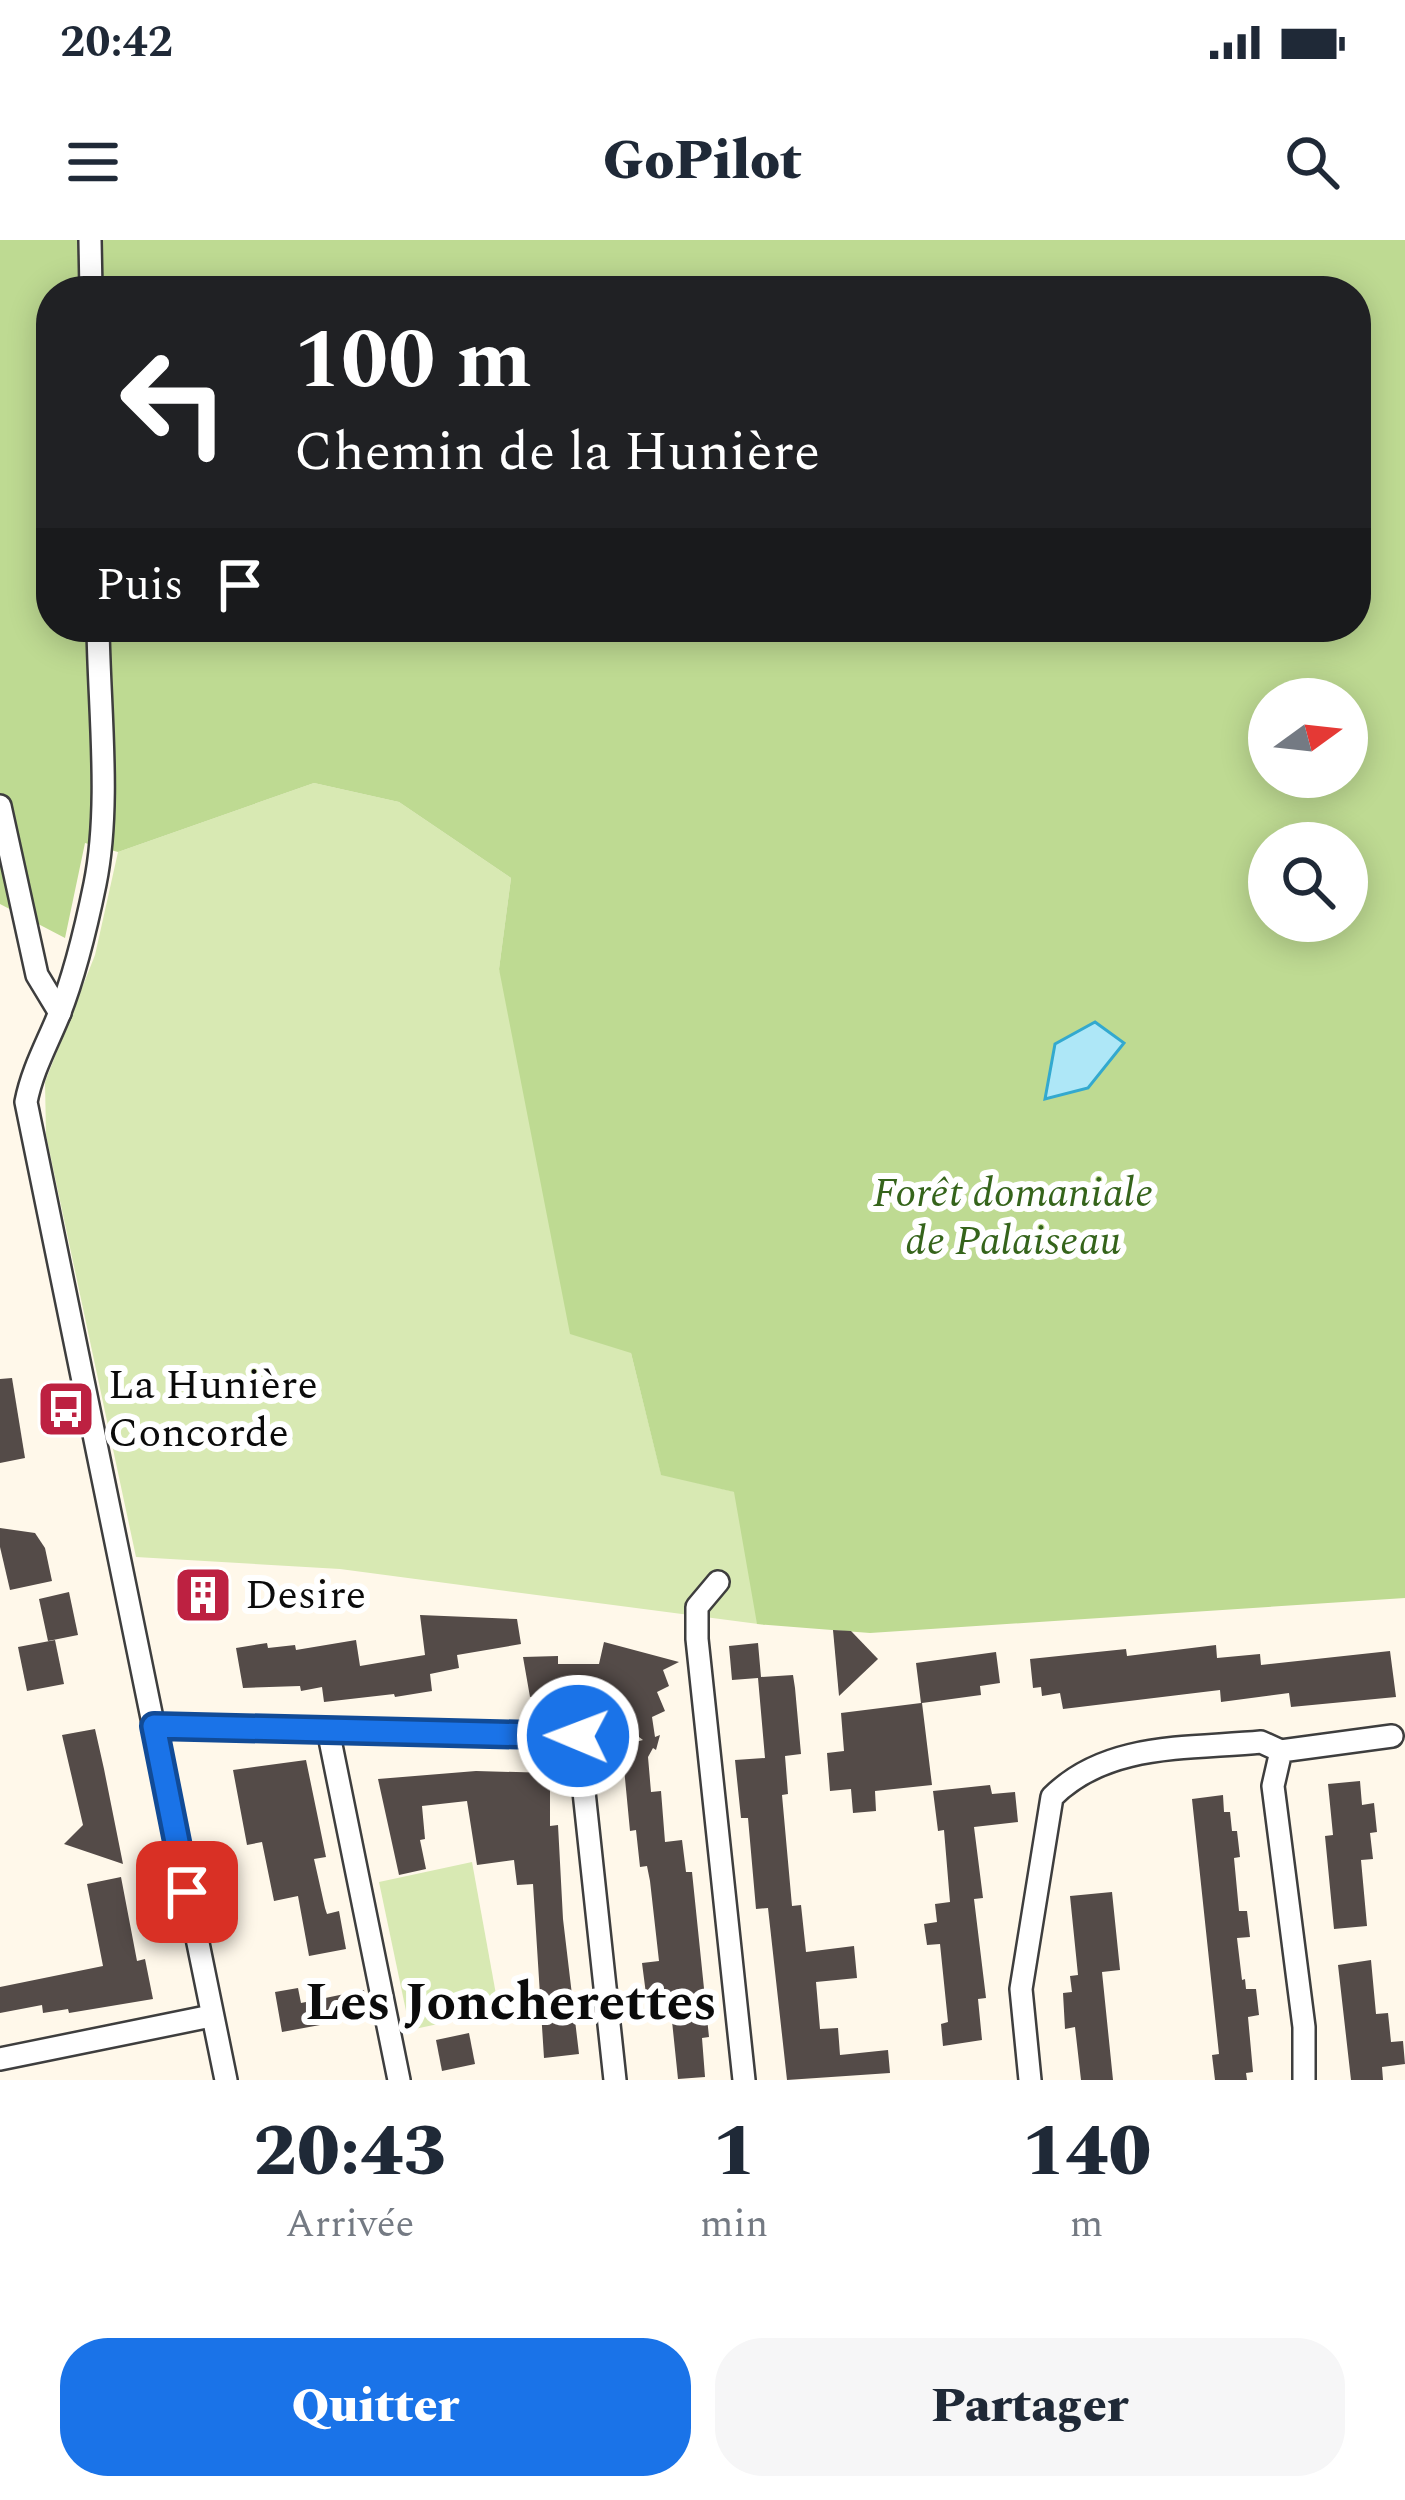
<!DOCTYPE html>
<html lang="fr">
<head>
<meta charset="utf-8">
<style>
  body { margin:0; font-family:Spectral,serif; background:#f6f6f7; color:#1f2937; height:100vh; display:flex; flex-direction:column; font-size:45px; white-space:nowrap }
  * { box-sizing:border-box; margin:0 }
  p { font-size:39px; color:#747a83 }
  .icon { flex:none; width:66px; height:66px; fill:none; stroke:currentColor; stroke-width:2; stroke-linecap:round; stroke-linejoin:round }
  .map { position:relative; height:1840px; overflow:hidden }
  .sheet { display:flex; flex-direction:column; background:#fff; flex:1 }
  .sheet>* { flex:none }
  .banner { position:absolute; left:36px; top:36px; width:1335px; height:366px; border-radius:48px; box-shadow:0 6px 30px #0003; background:#202124; color:#fff; overflow:hidden }
  .needle { width:78px; rotate:75deg }
  .tools { position:absolute; left:1248px; top:438px; display:grid; gap:24px }
  .tools a { display:grid; place-items:center; width:120px; height:120px; border-radius:50%; background:#fff; box-shadow:0 6px 30px #0003; font-size:60px }
  .pin { position:absolute; display:grid; place-items:center; width:102px; height:102px; color:#fff; margin:-51px; border-radius:24px; box-shadow:0 6px 18px #0006 }
  .me { position:absolute; width:132px; margin:-66px; rotate:271deg; stroke-linejoin:round; filter:drop-shadow(0 0 9px #0008) }
  .turn { display:flex; align-items:center; gap:42px; height:252px; padding:0 60px; font-size:54px }
  .turn .icon { width:156px; height:156px; stroke-width:2.5 }
  .turn b { display:block; font-size:84px; line-height:102px }
  .then { display:flex; align-items:center; height:114px; padding:0 60px; background:#0003; gap:24px; font-size:45px }
  .eta { display:flex; justify-content:space-evenly; align-items:center; height:204px; text-align:center }
  .eta b { font-size:72px; font-weight:800; line-height:84px }
  .button { display:flex; gap:24px; margin-top:auto; padding:24px 60px }
  .button a { flex:1; height:138px; border-radius:48px; background:#1a73e8; color:#fff; font-size:48px; font-weight:800; line-height:138px; text-align:center }
  .button a+a { background:#f6f6f7; color:#1f2937 }
  .status { display:flex; justify-content:space-between; align-items:center; height:84px; padding:0 60px; background:#fff; direction:ltr }
  .status svg { height:33px; fill:currentColor }
  header { display:flex; justify-content:space-between; align-items:center; height:156px; padding:0 60px; background:#fff; font-size:54px; font-weight:800 }
  .map>svg:first-child { display:block }
  .green { fill:#d8e9b3 }
  .forest { fill:#beda92; fill-rule:evenodd }
  .water { fill:#aee7f7; stroke:#33a9cf; stroke-width:3 }
  .building { fill:#544b48 }
  .lines { fill:none; stroke-linecap:round; stroke-linejoin:round }
  .minor-casing { stroke:#3e3e3e; stroke-width:26 }
  .minor { stroke:#fff; stroke-width:21 }
  .route-casing { stroke:#114b97; stroke-width:30 }
  .route { stroke:#1a73e8; stroke-width:21 }
  .labels { text-anchor:middle; dominant-baseline:central; stroke-width:12; stroke-linejoin:round; paint-order:stroke }
  .park-label { font-size:42px; font-style:italic; fill:#35641b; stroke:#fff }
  .poi-label { font-size:42px; fill:#0b0b0b; stroke:#fff; text-anchor:start }
  .district-label { font-size:54px; font-weight:bold; fill:#0b0b0b; stroke:#fff }
</style>
</head>
<body>
<div class="status"><b>20:42</b><svg viewBox="0 0 49 12"><path d="M0 12V9h3v3zM5 12V6h3v6zM10 12V3h3v9zM15 12V0h3v12zM26 1h20v11H26zM47 4h2v5h-2z"/></svg></div>
<header><svg class="icon" aria-label="menu" viewBox="0 0 24 24"><path d="M4 6h16M4 12h16M4 18h16"/></svg>GoPilot<svg class="icon" aria-label="search" viewBox="0 0 24 24"><circle cx="10" cy="10" r="6"/><path d="M15 15l6 6"/></svg></header>
<div class="map">
<svg width="1405" height="1840" viewBox="0 0 1405 1840">
  <rect width="100%" height="100%" fill="#fff8ea"/>
  <g class="green">
    <path d="M 314,543 L 399,562 L 511,638 L 499,729 L 631,1113 L 661,1234 L 735,1252 L 765,1385 L 340,1329 L 136,1317 L 46,895 L 45,842 L 95,715 L 118,612 Z"/>
    <path d="M 472,1622 L 499,1771 L 410,1790 L 379,1642 Z"/>
  </g>
  <path class="forest" d="M 0,0 L 1405,0 L 1405,1358 L 870,1393 L 757,1384 L 734,1252 L 661,1235 L 631,1113 L 570,1094 L 499,729 L 511,638 L 399,562 L 314,543 L 118,612 L 85,603 L 65,698 L 0,664 ZM 51,51 L 1356,51 L 1356,387 L 51,387 ZM 1269,459 L 1347,459 L 1347,537 L 1269,537 ZM 1269,603 L 1347,603 L 1347,681 L 1269,681 Z"/>
  <path class="water" d="M 1095,782 L 1124,803 L 1088,848 L 1045,859 L 1055,804 Z"/>
  <g class="building">
    <path d="M 12,1138 L 25,1218 L 0,1223 L 0,1139 Z"/>
    <path d="M 0,1288 L 35,1293 L 45,1308 L 52,1341 L 10,1350 L 0,1307 Z"/>
    <path d="M 69,1352 L 78,1395 L 48,1401 L 39,1359 Z"/>
    <path d="M 420,1375 L 517,1379 L 521,1404 L 457,1415 L 459,1428 L 430,1434 L 432,1451 L 395,1457 L 394,1454 L 324,1462 L 322,1447 L 301,1451 L 300,1446 L 243,1448 L 236,1408 L 267,1403 L 268,1408 L 295,1405 L 296,1410 L 356,1400 L 360,1426 L 425,1415 Z"/>
    <path d="M 833,1390 L 851,1391 L 878,1419 L 839,1456 Z"/>
    <path d="M 55,1400 L 64,1444 L 27,1451 L 18,1407 Z"/>
    <path d="M 604,1402 L 679,1422 L 663,1430 L 669,1446 L 657,1452 L 665,1471 L 652,1477 L 655,1497 L 660,1495 L 656,1510 L 653,1508 L 648,1517 L 651,1552 L 661,1551 L 665,1602 L 682,1600 L 686,1632 L 692,1632 L 709,1797 L 702,1798 L 705,1837 L 678,1839 L 669,1752 L 646,1754 L 642,1723 L 659,1721 L 650,1641 L 647,1626 L 640,1627 L 636,1590 L 630,1591 L 624,1528 L 616,1529 L 613,1508 L 643,1500 L 586,1457 L 530,1457 L 523,1417 L 558,1416 L 558,1424 L 599,1424 Z"/>
    <path d="M 758,1403 L 761,1437 L 793,1435 L 795,1448 L 801,1514 L 785,1516 L 788,1554 L 782,1555 L 792,1666 L 801,1665 L 806,1712 L 854,1706 L 857,1738 L 816,1742 L 820,1789 L 838,1788 L 840,1815 L 888,1810 L 890,1833 L 787,1840 L 768,1668 L 756,1669 L 748,1578 L 741,1578 L 735,1520 L 765,1518 L 758,1438 L 732,1440 L 729,1406 Z"/>
    <path d="M 1216,1405 L 1217,1418 L 1260,1414 L 1261,1425 L 1390,1411 L 1396,1457 L 1291,1467 L 1289,1453 L 1221,1462 L 1220,1450 L 1063,1469 L 1060,1453 L 1042,1456 L 1041,1447 L 1033,1448 L 1030,1419 L 1126,1409 L 1127,1416 Z"/>
    <path d="M 996,1412 L 1000,1443 L 980,1446 L 981,1455 L 922,1463 L 932,1545 L 875,1551 L 876,1571 L 853,1573 L 851,1549 L 830,1551 L 827,1513 L 844,1511 L 841,1473 L 921,1463 L 916,1423 Z"/>
    <path d="M 95,1489 L 104,1529 L 123,1624 L 64,1604 L 83,1585 L 62,1495 Z"/>
    <path d="M 306,1520 L 326,1617 L 314,1619 L 325,1668 L 327,1674 L 339,1671 L 346,1709 L 309,1716 L 298,1656 L 274,1661 L 262,1602 L 247,1605 L 233,1530 Z"/>
    <path d="M 476,1531 L 550,1533 L 550,1586 L 558,1585 L 563,1679 L 579,1814 L 544,1818 L 533,1644 L 517,1645 L 514,1620 L 477,1625 L 467,1561 L 422,1566 L 425,1599 L 420,1600 L 426,1629 L 399,1635 L 378,1539 Z"/>
    <path d="M 1360,1541 L 1362,1565 L 1374,1563 L 1377,1592 L 1370,1593 L 1373,1619 L 1361,1620 L 1367,1686 L 1334,1689 L 1325,1596 L 1333,1595 L 1328,1544 Z"/>
    <path d="M 990,1545 L 992,1554 L 1015,1552 L 1018,1582 L 974,1587 L 983,1658 L 974,1659 L 986,1758 L 978,1759 L 982,1800 L 943,1806 L 941,1784 L 948,1782 L 940,1704 L 927,1705 L 924,1684 L 937,1682 L 935,1664 L 950,1662 L 944,1590 L 938,1591 L 933,1551 Z"/>
    <path d="M 1223,1555 L 1224,1572 L 1230,1572 L 1232,1591 L 1237,1591 L 1240,1617 L 1234,1618 L 1239,1671 L 1247,1671 L 1250,1697 L 1237,1698 L 1242,1740 L 1245,1739 L 1246,1749 L 1256,1749 L 1259,1775 L 1248,1777 L 1253,1832 L 1246,1833 L 1247,1840 L 1215,1840 L 1212,1815 L 1219,1814 L 1192,1559 Z"/>
    <path d="M 121,1637 L 137,1721 L 145,1719 L 153,1759 L 69,1773 L 68,1769 L 43,1773 L 42,1765 L 0,1773 L 0,1747 L 103,1726 L 87,1644 Z"/>
    <path d="M 1112,1652 L 1120,1730 L 1102,1732 L 1113,1840 L 1081,1840 L 1075,1787 L 1065,1789 L 1063,1753 L 1072,1752 L 1070,1736 L 1078,1735 L 1070,1656 Z"/>
    <path d="M 1371,1720 L 1376,1774 L 1388,1773 L 1391,1802 L 1403,1801 L 1405,1824 L 1382,1827 L 1383,1840 L 1351,1840 L 1338,1725 Z"/>
    <path d="M 298,1748 L 301,1763 L 364,1750 L 369,1776 L 282,1792 L 275,1752 Z"/>
    <path d="M 469,1793 L 475,1824 L 442,1831 L 436,1800 Z"/>
  </g>
  <g class="lines">
    <defs>
      <g id="minor">
        <path d="M 90,0 L 91,51"/>
        <path d="M 98,387 C 99,468 111,565 95,644 C 86,688 75,735 58,777 C 46,806 32,831 26,862 L 226,1840"/>
        <path d="M 0,566 L 37,735 L 60,773"/>
        <path d="M 718,1342 L 697,1367 L 697,1399 L 744,1840"/>
        <path d="M 154,1486 L 578,1496 L 615,1840"/>
        <path d="M 328,1490 L 399,1840"/>
        <path d="M 0,1819 L 211,1776"/>
        <path d="M 1030,1840 L 1021,1749 L 1052,1557 C 1107,1502 1188,1509 1261,1502 L 1281,1511"/>
        <path d="M 1304,1840 L 1304,1787 L 1273,1546 L 1281,1511 L 1392,1496"/>
      </g>
    </defs>
    <use href="#minor" class="minor-casing"/>
    <use href="#minor" class="minor"/>
  </g>
  <g class="lines">
    <defs>
      <path id="route" d="M 187,1652 L 154,1486 L 578,1496"/>
    </defs>
    <use href="#route" class="route-casing"/>
    <use href="#route" class="route"/>
  </g>
  <defs>
    <symbol id="bus-square" viewBox="-11 -11 22 22"><rect x="-9" y="-9" width="18" height="18" rx="4" fill="#bd2141" stroke="#fff"/><path d="M-5-6H5V4H4V6H2V4H-2V6H-4V4H-5ZM-3.5-4V0h7V-4ZM-3.5 1.2v1.5H-2V1.2ZM2 1.2v1.5H3.5V1.2Z" fill="#fff"/></symbol>
    <symbol id="building-square" viewBox="-11 -11 22 22"><rect x="-9" y="-9" width="18" height="18" rx="4" fill="#bd2141" stroke="#fff"/><path d="M-4-6H4V6H1V3H-1V6H-4ZM-2.5-4.3h1.7v1.8h-1.7ZM.8-4.3h1.7v1.8H.8ZM-2.5-1h1.7V.8h-1.7ZM.8-1h1.7V.8H.8Z" fill="#fff"/></symbol>
  </defs>
  <g fill-rule="evenodd">
    <use href="#bus-square" x="33" y="1136" width="66" height="66"/>
    <use href="#building-square" x="170" y="1322" width="66" height="66"/>
  </g>
  <g class="labels">
    <g class="park-label">
      <text x="1013" y="953">Forêt domaniale<tspan x="1013" dy="48">de Palaiseau</tspan></text>
    </g>
    <g class="poi-label">
      <text x="108" y="1145">La Hunière<tspan x="108" dy="48">Concorde</tspan></text>
      <text x="245" y="1355">Desire</text>
    </g>
    <g class="district-label">
      <text x="511" y="1763">Les Joncherettes</text>
    </g>
  </g>
</svg>
<div class="tools">
<a><svg class="needle" viewBox="-14 -14 28 28"><path d="M0-13l5 13h-10z" fill="#e53935"/><path d="M0 13l5-13h-10z" fill="#747a83"/></svg></a>
<a><svg class="icon" aria-label="search" viewBox="0 0 24 24"><circle cx="10" cy="10" r="6"/><path d="M15 15l6 6"/></svg></a>
</div>
<div class="pin" style="left:187px;top:1652px;background:#d93025"><svg class="icon" aria-label="arrive" viewBox="0 0 24 24"><path d="M6 21V4h12l-3 4 3 4H6"/></svg></div>
<svg class="me" style="left:578px;top:1496px" viewBox="-20 -20 40 40"><circle r="17" fill="#1a73e8" stroke="#fff" stroke-width="3"/><path d="M0-11L8 9 0 5-8 9z" fill="#fff"/></svg>
<div class="banner">
<div class="turn"><svg class="icon" aria-label="left" viewBox="0 0 24 24"><path d="M17 20v-9H6M10 6l-5 5 5 5"/></svg><div><b>100 m</b>Chemin de la Hunière</div></div>
<div class="then">Puis<svg class="icon" aria-label="arrive" viewBox="0 0 24 24"><path d="M6 21V4h12l-3 4 3 4H6"/></svg></div>
</div>
</div>
<section class="sheet">
<div class="eta">
<div><b>20:43</b><p>Arrivée</p></div>
<div><b>1</b><p>min</p></div>
<div><b>140</b><p>m</p></div>
</div>
<div class="button"><a>Quitter</a><a>Partager</a></div>
</section>
</body>
</html>
